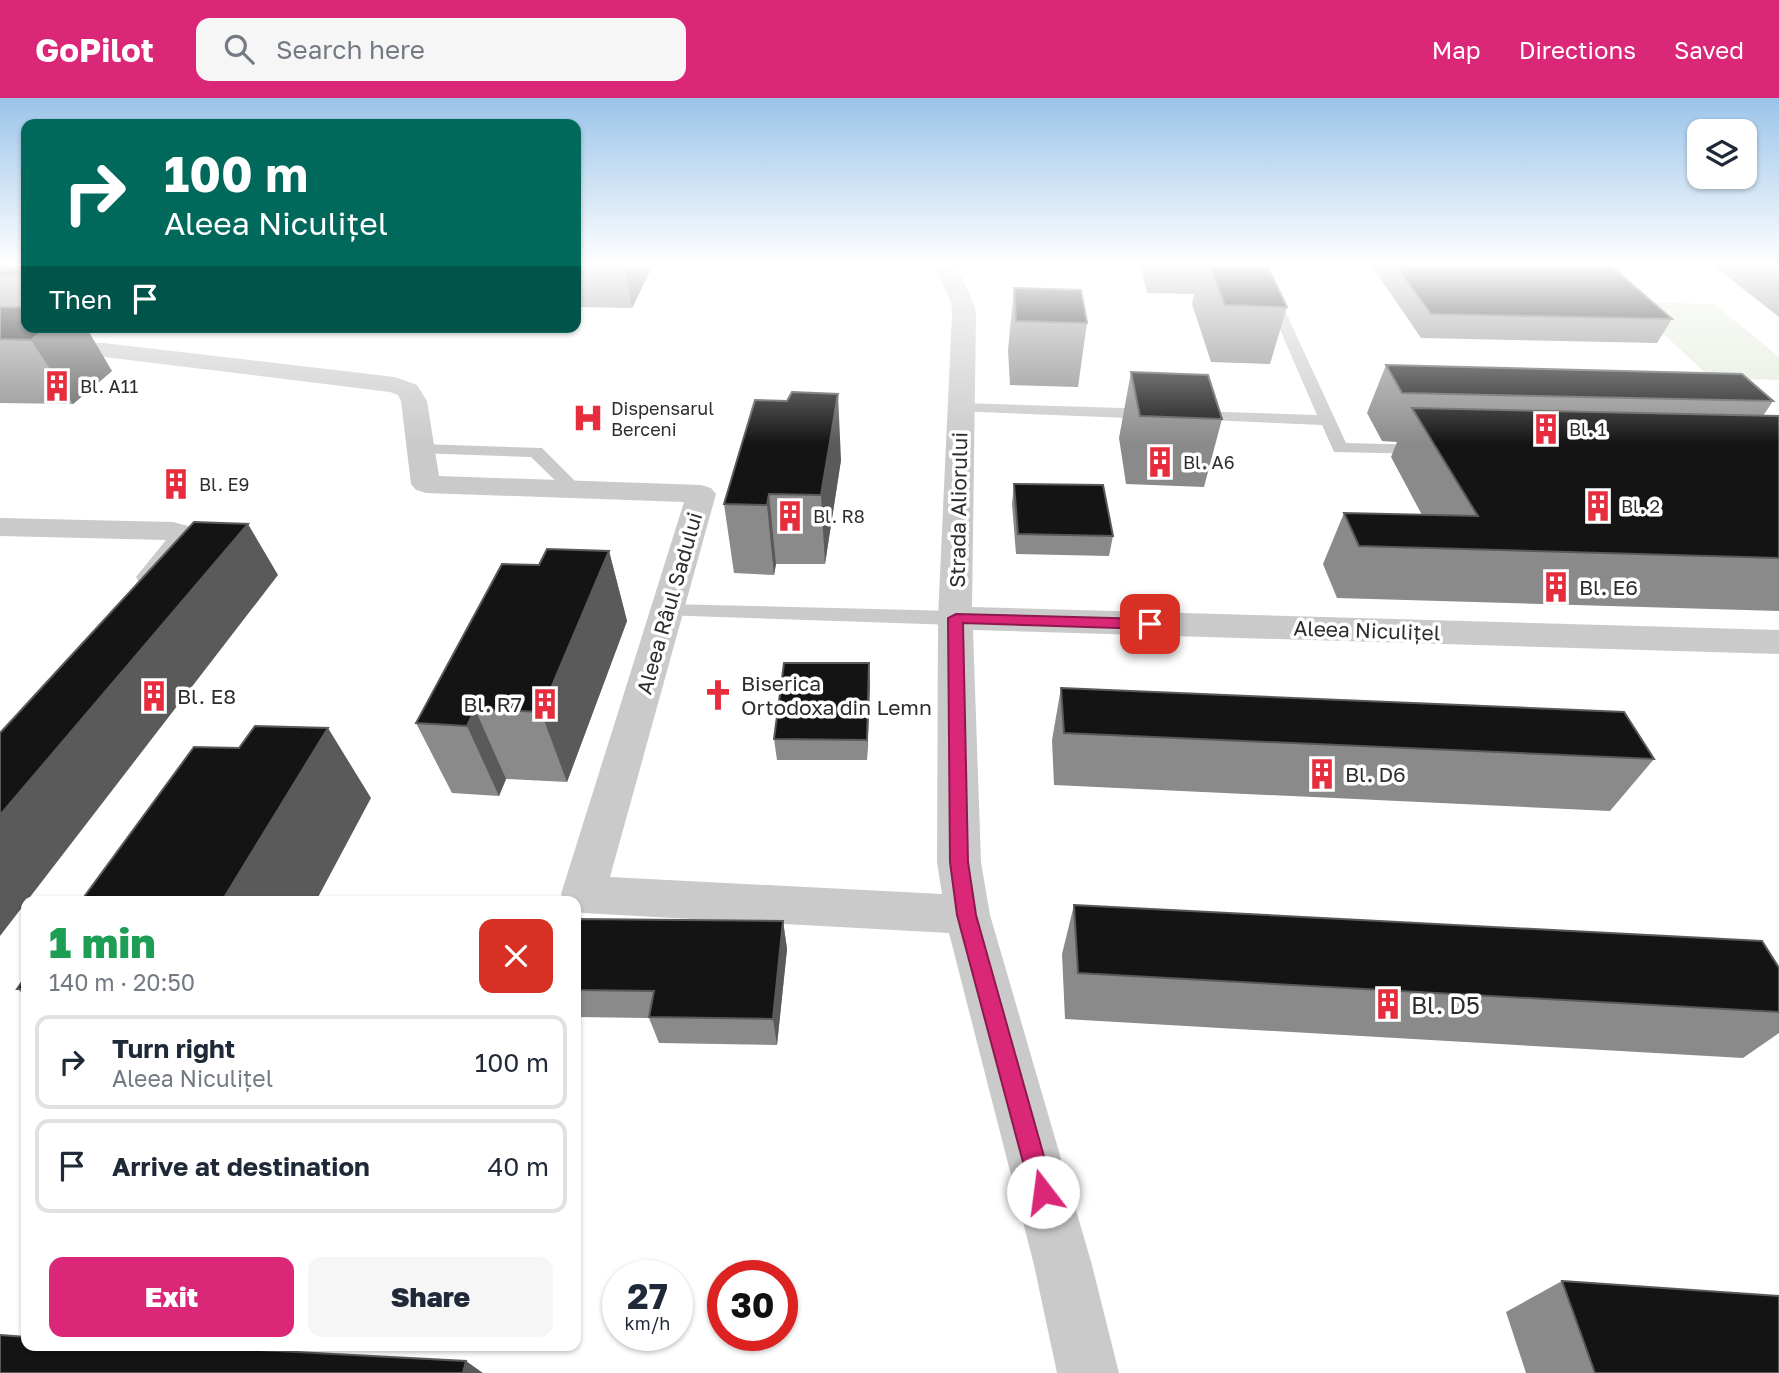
<!DOCTYPE html>
<html lang="en">
<head>
<meta charset="utf-8">
<style>
  body { margin:0; font-family:"Golos Text",sans-serif; background:#f6f6f7; color:#1f2937; height:100vh; display:flex; flex-direction:column; font-size:26px; white-space:nowrap }
  * { box-sizing:border-box; margin:0 }
  p { font-size:23px; color:#747a83 }
  .icon { flex:none; width:38px; height:38px; fill:none; stroke:currentColor; stroke-width:2; stroke-linecap:round; stroke-linejoin:round }
  .map { position:relative; flex:1; overflow:hidden }
  .drawer { position:absolute; left:21px; top:798px; width:560px; height:455px; display:flex; flex-direction:column; background:#fff; border-radius:14px; box-shadow:0 2px 5px #0004 }
  .drawer>* { flex:none }
  .banner { position:absolute; left:21px; top:21px; width:560px; height:214px; border-radius:14px; box-shadow:0 2px 5px #0004; background:#00695c; color:#fff; overflow:hidden }
  .fabs { position:absolute; left:1687px; top:21px; display:grid; gap:14px }
  .fabs a { display:grid; place-items:center; width:70px; height:70px; border-radius:14px; background:#fff; box-shadow:0 2px 5px #0004; font-size:35px }
  .speed { position:absolute; left:602px; top:1162px; display:flex; gap:14px; font-size:35px; font-weight:700; text-align:center }
  .speed>* { display:grid; place-content:center; width:91px; height:91px; border-radius:50%; background:#fff; box-shadow:0 2px 5px #0004; line-height:1 }
  .speed small { font-size:18px; font-weight:400 }
  .speed .limit { border:10px solid #d22; background:#fff; color:#111 }
  .pin { position:absolute; display:grid; place-items:center; width:60px; height:60px; color:#fff; margin:-30px; border-radius:14px; box-shadow:0 4px 10px #0006 }
  .me { position:absolute; width:77px; margin:-38px; rotate:345deg; stroke-linejoin:round; filter:drop-shadow(0 0 5px #0008) }
  .turn { display:flex; align-items:center; gap:24px; height:147px; padding:0 28px; font-size:32px }
  .turn .icon { width:91px; height:91px; stroke-width:2.5 }
  .turn b { display:block; font-size:49px; line-height:60px }
  .then { display:flex; align-items:center; height:66px; padding:0 28px; background:#0003; gap:14px; font-size:26px }
  .round { display:grid; place-items:center; flex:none; width:74px; height:74px; border-radius:14px; background:#f6f6f7 }
  .head { display:flex; align-items:center; justify-content:space-between; height:119px; padding:0 28px }
  h1 { font-size:42px; font-weight:800; line-height:52px; color:#1e9e55 }
  .action { display:flex; gap:14px; margin-top:auto; padding:14px 28px }
  .action a { flex:1; height:80px; border-radius:14px; background:#db2777; color:#fff; font-size:28px; font-weight:800; line-height:80px; text-align:center }
  .action a+a { background:#f6f6f7; color:#1f2937 }
  ul { padding:0; list-style:none }
  li { display:flex; align-items:center; gap:21px; height:94px; margin:0 14px 10px; padding:0 14px; border:4px solid #e0e1e3; border-radius:14px }
  li div { flex:1 }
  li b { display:block; font-size:26px }
  li em { font-style:normal }
  header { display:flex; align-items:center; gap:42px; box-sizing:border-box; height:98px; padding:0 35px; background:#db2777; color:#fff }
  header strong { font-size:33px }
  nav { display:flex; gap:38px; margin-inline-start:auto; font-size:24px }
  .search { width:490px; height:63px; background:#f6f6f7; display:flex; align-items:center; gap:18px; box-sizing:border-box; padding:0 24px; border-radius:14px; color:#747a83; font-size:26px }
  .map>svg:first-child { display:block }
  .green { fill:#e3ebda }
  .lines { fill:none; stroke-linecap:round; stroke-linejoin:round }
  .service { fill:#cacaca; fill-rule:evenodd }
  .minor { fill:#cacaca; fill-rule:evenodd }
  .wall { fill:#8a8a8a }
  .shaded-wall { fill:#5a5a5a }
  .building { fill:#141414; stroke:#5a5a5a; stroke-width:2 }
  .route { fill:#db2777; stroke:#8e194d; stroke-width:2 }
  .labels { text-anchor:middle; dominant-baseline:central; stroke-width:7; stroke-linejoin:round; paint-order:stroke }
  .far-poi-label { font-size:18px; fill:#2d2d2d; stroke:#fff; text-anchor:start }
  .street-label { font-size:21px; fill:#2d2d2d; stroke:#fff }
  .poi-label { font-size:21px; fill:#2d2d2d; stroke:#fff; text-anchor:start }
  .near-poi-label { font-size:24px; fill:#2d2d2d; stroke:#fff; text-anchor:start }
</style>
</head>
<body>
<header>
<strong>GoPilot</strong>
<div class="search"><svg class="icon" aria-label="search" viewBox="0 0 24 24"><circle cx="10" cy="10" r="6"/><path d="M15 15l6 6"/></svg>Search here</div>
<nav><a>Map</a><a>Directions</a><a>Saved</a></nav>
</header>
<div class="map">
<svg width="1779" height="1275" viewBox="0 0 1779 1275">
  <rect width="100%" height="100%" fill="#fff"/>
  <path class="green" d="M 1629,204 L 1715,206 L 1779,259 L 1779,282 L 1711,280 Z"/>
  <g class="lines">
    <g class="service">
      <path d="M 1252,167 L 1264,167 L 1346,345 L 1423,347 L 1429,348 L 1431,352 L 1429,356 L 1334,354 L 1322,327 L 1186,321 L 1184,318 L 1192,313 L 1317,317 Z"/>
      <path d="M 961,305 L 1154,311 L 1162,316 L 1154,321 L 955,313 L 953,310 Z"/>
      <path d="M 421,346 L 542,350 L 583,391 L 574,396 L 568,395 L 531,359 L 415,355 L 413,351 L 415,347 Z"/>
      <path d="M 667,506 L 955,513 L 962,515 L 965,520 L 962,525 L 955,527 L 660,517 L 657,512 L 660,507 Z"/>
    </g>
    <g class="minor">
      <path d="M 934,167 L 956,167 L 973,204 L 976,215 L 972,509 L 1779,532 L 1779,556 L 973,532 L 981,764 L 990,817 L 1092,1167 L 1119,1275 L 1057,1275 L 1034,1167 L 949,835 L 583,815 L 576,812 L 576,803 L 564,803 L 561,796 L 684,404 L 426,395 L 416,392 L 411,386 L 401,303 L 398,297 L 390,294 L 104,259 L 0,257 L 0,243 L 104,245 L 395,279 L 417,287 L 427,303 L 439,378 L 701,387 L 711,390 L 716,396 L 610,779 L 942,796 L 937,764 L 938,520 L 952,215 L 951,204 Z"/>
      <path d="M 0,420 L 173,424 L 192,429 L 198,445 L 164,486 L 152,489 L 140,486 L 136,479 L 166,442 L 0,438 Z"/>
    </g>
  </g>
  <g class="wall">
    <path d="M 0,167 L 26,167 L 26,229 L 112,273 L 73,306 L 0,305 Z"/>
    <path d="M 576,167 L 653,167 L 632,210 L 576,209 Z"/>
    <path d="M 1140,167 L 1267,167 L 1287,209 L 1270,266 L 1211,264 L 1192,206 L 1194,196 L 1147,195 Z"/>
    <path d="M 1371,167 L 1610,167 L 1672,221 L 1657,245 L 1421,240 Z"/>
    <path d="M 1716,167 L 1779,167 L 1779,219 L 1715,169 Z"/>
    <path d="M 1014,190 L 1087,225 L 1078,289 L 1010,287 L 1008,252 Z"/>
    <path d="M 1386,267 L 1773,303 L 1763,318 L 1779,318 L 1779,513 L 1337,500 L 1323,466 L 1344,415 L 1422,417 L 1391,359 L 1397,344 L 1382,343 L 1367,315 Z"/>
    <path d="M 1131,274 L 1222,321 L 1204,389 L 1126,386 L 1119,340 Z"/>
    <path d="M 841,362 L 825,466 L 776,466 L 774,477 L 734,475 L 724,406 Z"/>
    <path d="M 1014,386 L 1113,438 L 1109,458 L 1016,456 L 1012,406 Z"/>
    <path d="M 609,453 L 627,523 L 567,684 L 506,681 L 499,698 L 452,695 L 416,625 L 539,467 Z"/>
    <path d="M 870,586 L 867,662 L 777,662 L 774,641 Z"/>
    <path d="M 1061,590 L 1654,661 L 1610,713 L 1054,687 L 1052,642 Z"/>
    <path d="M 1074,807 L 1779,870 L 1779,935 L 1743,960 L 1065,921 L 1062,856 Z"/>
    <path d="M 576,821 L 783,823 L 787,851 L 777,947 L 659,945 L 649,920 L 576,919 Z"/>
    <path d="M 26,878 L 26,898 L 17,891 Z"/>
    <path d="M 1562,1183 L 1779,1275 L 1526,1275 L 1506,1214 Z"/>
  </g>
  <g class="shaded-wall">
    <path d="M 624,167 L 653,167 L 632,210 Z"/>
    <path d="M 48,229 L 86,229 L 112,273 L 73,306 L 31,242 Z"/>
    <path d="M 838,296 L 841,362 L 825,466 L 821,397 Z"/>
    <path d="M 769,396 L 776,466 L 774,477 L 767,407 Z"/>
    <path d="M 248,426 L 278,477 L 0,838 L 0,717 Z"/>
    <path d="M 609,453 L 627,523 L 567,684 L 541,614 Z"/>
    <path d="M 869,565 L 870,586 L 867,662 L 867,642 Z"/>
    <path d="M 475,611 L 506,681 L 499,698 L 467,628 Z"/>
    <path d="M 328,630 L 371,700 L 316,803 L 222,803 Z"/>
    <path d="M 783,823 L 787,851 L 777,947 L 773,921 Z"/>
    <path d="M 466,1263 L 483,1275 L 463,1275 Z"/>
  </g>
  <g class="building">
    <path d="M 0,167 L 26,167 L 26,179 L 0,178 Z"/>
    <path d="M 1209,167 L 1267,167 L 1287,209 L 1225,207 Z"/>
    <path d="M 1395,167 L 1610,167 L 1672,221 L 1431,216 Z"/>
    <path d="M 1014,190 L 1081,192 L 1087,225 L 1016,223 Z"/>
    <path d="M 0,209 L 26,209 L 26,229 L 48,229 L 31,242 L 0,241 Z"/>
    <path d="M 1386,267 L 1742,276 L 1773,303 L 1402,295 Z"/>
    <path d="M 1131,274 L 1208,277 L 1222,321 L 1140,318 Z"/>
    <path d="M 792,294 L 838,296 L 821,397 L 769,396 L 767,407 L 724,406 L 755,302 L 787,303 Z"/>
    <path d="M 1412,310 L 1779,318 L 1779,460 L 1359,448 L 1344,415 L 1478,418 Z"/>
    <path d="M 1014,386 L 1103,387 L 1113,438 L 1018,436 Z"/>
    <path d="M 194,424 L 248,426 L 0,717 L 0,635 Z"/>
    <path d="M 547,451 L 609,453 L 541,614 L 475,611 L 467,628 L 416,625 L 502,466 L 539,467 Z"/>
    <path d="M 784,565 L 869,565 L 867,642 L 774,641 Z"/>
    <path d="M 1061,590 L 1624,614 L 1654,661 L 1064,635 Z"/>
    <path d="M 255,628 L 328,630 L 222,803 L 81,803 L 194,649 L 239,650 Z"/>
    <path d="M 1074,807 L 1762,843 L 1779,870 L 1779,914 L 1078,875 Z"/>
    <path d="M 576,821 L 783,823 L 773,921 L 649,919 L 654,893 L 576,892 Z"/>
    <path d="M 26,878 L 26,891 L 17,891 Z"/>
    <path d="M 1562,1183 L 1779,1198 L 1779,1275 L 1595,1275 Z"/>
    <path d="M 0,1237 L 26,1239 L 26,1248 L 185,1248 L 466,1263 L 463,1275 L 0,1275 Z"/>
  </g>
  <linearGradient id="sky" x2="0" y2="1"><stop stop-color="#9ac4e9"/><stop offset="0.48" stop-color="#fff"/><stop offset="1" stop-color="#fff" stop-opacity="0"/></linearGradient>
  <rect width="1779" height="346" fill="url(#sky)"/>
  <path class="route" d="M 956,516 L 1150,521 L 1157,526 L 1150,531 L 963,525 L 968,764 L 976,817 L 1054,1094 L 1051,1103 L 1043,1106 L 1035,1103 L 1031,1094 L 957,817 L 950,764 L 948,520 Z"/>
  <defs>
    <symbol id="building-bare" viewBox="-9 -9 18 18"><path d="M-4-6H4V6H1V3H-1V6H-4ZM-2.5-4.3h1.7v1.8h-1.7ZM.8-4.3h1.7v1.8H.8ZM-2.5-1h1.7V.8h-1.7ZM.8-1h1.7V.8H.8Z" fill="#e62c3d" stroke="#fff" stroke-width="2.5" paint-order="stroke"/></symbol>
    <symbol id="hospital-bare" viewBox="-9 -9 18 18"><path d="M-5-5h3v3.5h4V-5h3V5h-3V1.5h-4V5h-3Z" fill="#e62c3d" stroke="#fff" stroke-width="2.5" paint-order="stroke"/></symbol>
    <symbol id="church-bare" viewBox="-9 -9 18 18"><path d="M-1.2-6h2.4v3.5h3.3v2.4h-3.3V6h-2.4V-.1h-3.3v-2.4h3.3Z" fill="#e62c3d" stroke="#fff" stroke-width="2.5" paint-order="stroke"/></symbol>
  </defs>
  <g fill-rule="evenodd">
    <use href="#building-bare" x="35" y="266" width="44" height="44"/>
    <use href="#hospital-bare" x="566" y="298" width="44" height="44"/>
    <use href="#building-bare" x="1524" y="309" width="44" height="44"/>
    <use href="#building-bare" x="1138" y="342" width="44" height="44"/>
    <use href="#building-bare" x="154" y="364" width="44" height="44"/>
    <use href="#building-bare" x="1576" y="386" width="44" height="44"/>
    <use href="#building-bare" x="768" y="396" width="44" height="44"/>
    <use href="#building-bare" x="1534" y="467" width="44" height="44"/>
    <use href="#church-bare" x="696" y="575" width="44" height="44"/>
    <use href="#building-bare" x="132" y="576" width="44" height="44"/>
    <use href="#building-bare" x="523" y="584" width="44" height="44"/>
    <use href="#building-bare" x="1300" y="654" width="44" height="44"/>
    <use href="#building-bare" x="1366" y="884" width="44" height="44"/>
  </g>
  <g class="labels">
    <g class="far-poi-label">
      <text x="80" y="288">Bl. A11</text>
      <text x="611" y="310">Dispensarul<tspan x="611" dy="21">Berceni</tspan></text>
      <text x="1569" y="331">Bl. 1</text>
      <text x="1183" y="364">Bl. A6</text>
      <text x="199" y="386">Bl. E9</text>
      <text x="1621" y="408">Bl. 2</text>
      <text x="813" y="418">Bl. R8</text>
    </g>
    <g class="street-label">
      <text transform="translate(958 412) rotate(-89)">Strada Aliorului</text>
      <text transform="translate(669 505) rotate(-74)">Aleea Râul Sadului</text>
      <text transform="translate(1367 532) rotate(2)">Aleea Niculițel</text>
    </g>
    <g class="poi-label">
      <text x="1579" y="489">Bl. E6</text>
      <text x="741" y="585">Biserica<tspan x="741" dy="24">Ortodoxa din Lemn</tspan></text>
      <text x="177" y="598">Bl. E8</text>
      <text x="522" y="606" text-anchor="end">Bl. R7</text>
      <text x="1345" y="676">Bl. D6</text>
    </g>
    <g class="near-poi-label">
      <text x="1411" y="906">Bl. D5</text>
    </g>
  </g>
</svg>
<div class="fabs">
<a><svg class="icon" aria-label="layers" viewBox="0 0 24 24"><path d="M12 4l9 5-9 5-9-5zM3 14l9 5 9-5"/></svg></a>
</div>
<div class="speed"><div>27<small>km/h</small></div><div class="limit">30</div></div>
<div class="pin" style="left:1150px;top:526px;background:#d93025"><svg class="icon" aria-label="arrive" viewBox="0 0 24 24"><path d="M6 21V4h12l-3 4 3 4H6"/></svg></div>
<svg class="me" style="left:1043px;top:1094px" viewBox="-20 -20 40 40"><circle r="19" fill="#fff"/><path d="M0-13L10 11 0 6-10 11z" fill="#db2777"/></svg>
<div class="banner">
<div class="turn"><svg class="icon" aria-label="right" viewBox="0 0 24 24"><path d="M7 20v-9h11M14 6l5 5-5 5"/></svg><div><b>100 m</b>Aleea Niculițel</div></div>
<div class="then">Then<svg class="icon" aria-label="arrive" viewBox="0 0 24 24"><path d="M6 21V4h12l-3 4 3 4H6"/></svg></div>
</div>
<section class="drawer">
<div class="head"><div><h1>1 min</h1><p>140 m · 20:50</p></div><a class="round" style="background:#d93025;color:#fff"><svg class="icon" aria-label="close" viewBox="0 0 24 24"><path d="M6 6l12 12M18 6L6 18"/></svg></a></div>
<ul>
<li><svg class="icon" aria-label="right" viewBox="0 0 24 24"><path d="M7 20v-9h11M14 6l5 5-5 5"/></svg><div><b>Turn right</b><p>Aleea Niculițel</p></div><em>100 m</em></li>
<li><svg class="icon" aria-label="arrive" viewBox="0 0 24 24"><path d="M6 21V4h12l-3 4 3 4H6"/></svg><div><b>Arrive at destination</b></div><em>40 m</em></li>
</ul>
<div class="action"><a>Exit</a><a>Share</a></div>
</section>
</div>
</body>
</html>
